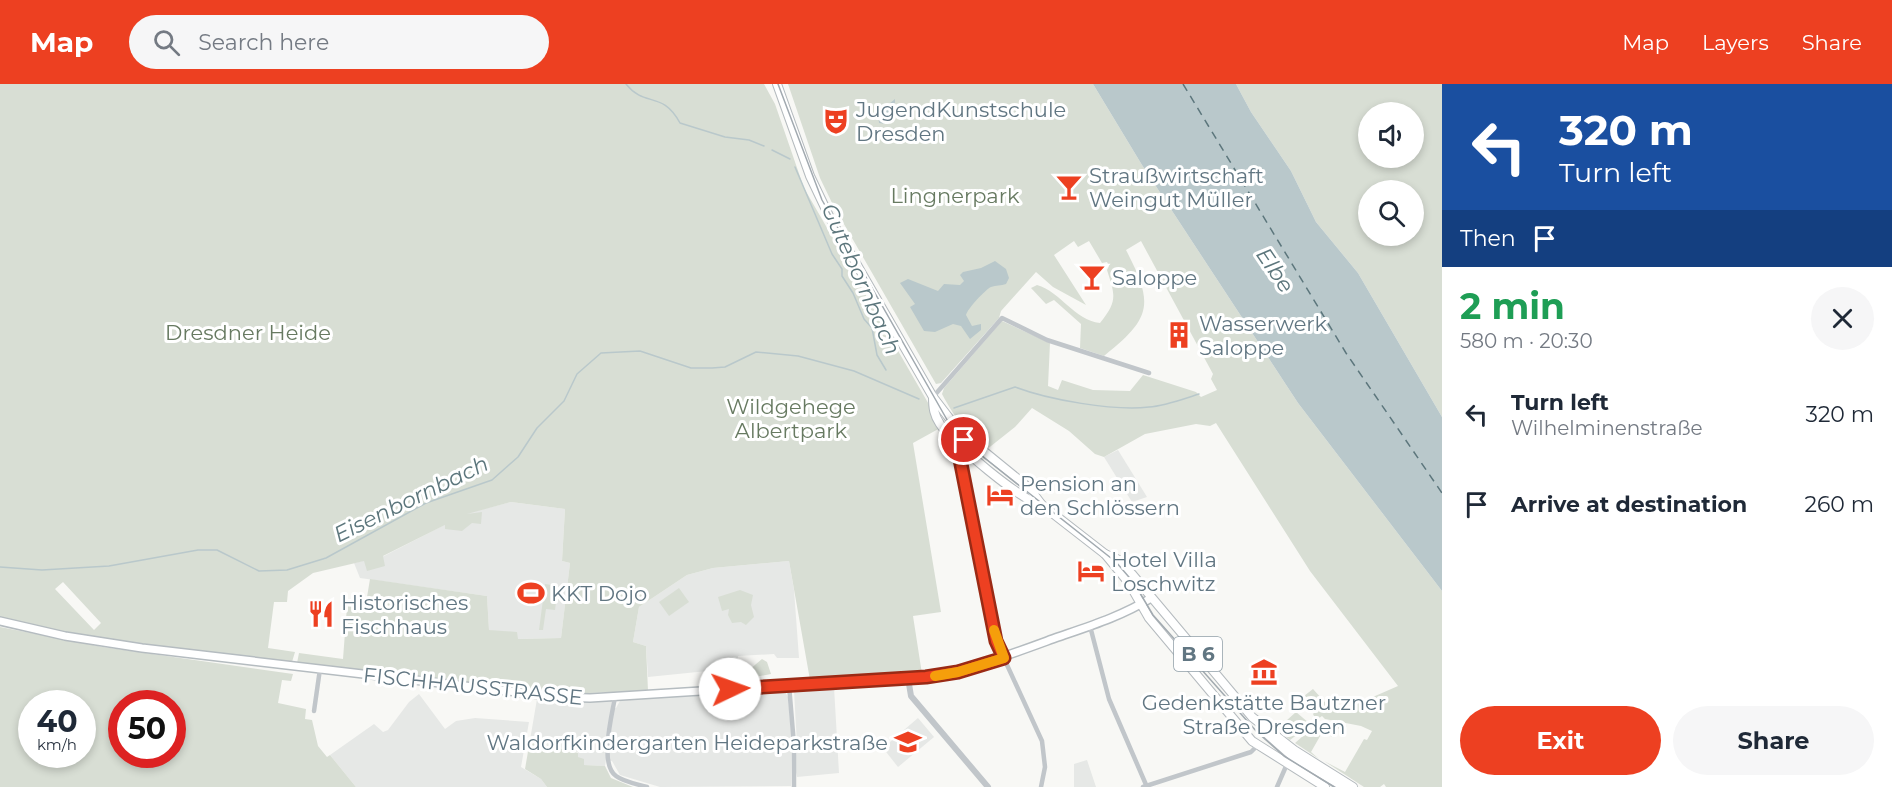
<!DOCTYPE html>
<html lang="en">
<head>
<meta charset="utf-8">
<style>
  body { margin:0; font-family:Montserrat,sans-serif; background:#f6f6f7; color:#1f2937; height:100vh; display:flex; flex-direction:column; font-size:22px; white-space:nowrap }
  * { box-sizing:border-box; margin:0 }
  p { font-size:20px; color:#747a83 }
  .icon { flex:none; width:33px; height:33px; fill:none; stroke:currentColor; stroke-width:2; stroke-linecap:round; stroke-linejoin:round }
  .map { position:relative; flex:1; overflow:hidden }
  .drawer { display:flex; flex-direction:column; background:#fff; width:450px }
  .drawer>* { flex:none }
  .top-card { background:#1a4fa0; color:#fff; overflow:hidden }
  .controls { position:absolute; left:1358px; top:18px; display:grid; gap:12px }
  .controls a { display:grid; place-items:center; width:66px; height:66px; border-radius:50%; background:#fff; box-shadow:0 3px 9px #0003; font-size:30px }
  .speed { position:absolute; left:18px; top:606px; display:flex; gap:12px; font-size:30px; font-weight:700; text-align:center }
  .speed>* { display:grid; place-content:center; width:78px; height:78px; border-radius:50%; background:#fff; box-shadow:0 3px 9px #0003; line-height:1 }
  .speed small { font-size:15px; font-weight:400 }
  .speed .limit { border:9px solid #d22; background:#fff; color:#111 }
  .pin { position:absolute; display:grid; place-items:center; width:51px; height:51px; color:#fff; margin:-26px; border:3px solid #fff; border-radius:50%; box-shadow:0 2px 6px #0007 }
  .me { position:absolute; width:66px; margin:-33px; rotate:87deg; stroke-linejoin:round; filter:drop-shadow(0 0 4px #0008) }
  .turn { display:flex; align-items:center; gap:21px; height:126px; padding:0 18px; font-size:27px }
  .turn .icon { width:78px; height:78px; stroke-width:2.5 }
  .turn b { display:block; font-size:42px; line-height:51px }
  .then { display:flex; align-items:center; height:57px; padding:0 18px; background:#0003; gap:12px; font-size:22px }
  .round { display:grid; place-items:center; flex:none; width:63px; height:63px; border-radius:32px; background:#f6f6f7 }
  .summary { display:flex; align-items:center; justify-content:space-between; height:102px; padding:0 18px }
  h1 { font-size:36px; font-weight:700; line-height:45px; color:#1e9e55 }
  .cta { display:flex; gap:12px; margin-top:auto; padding:12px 18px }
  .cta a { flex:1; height:69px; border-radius:36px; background:#ed4021; color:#fff; font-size:24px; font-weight:700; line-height:69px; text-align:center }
  .cta a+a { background:#f6f6f7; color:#1f2937 }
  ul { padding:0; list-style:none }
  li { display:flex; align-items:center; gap:18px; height:90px; padding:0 18px }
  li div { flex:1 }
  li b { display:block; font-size:22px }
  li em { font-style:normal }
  header { display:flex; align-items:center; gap:36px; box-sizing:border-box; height:84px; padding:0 30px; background:#ed4021; color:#fff }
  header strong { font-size:28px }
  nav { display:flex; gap:33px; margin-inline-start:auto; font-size:21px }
  .search { width:420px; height:54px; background:#f6f6f7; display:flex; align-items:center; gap:15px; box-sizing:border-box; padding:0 21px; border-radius:33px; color:#747a83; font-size:22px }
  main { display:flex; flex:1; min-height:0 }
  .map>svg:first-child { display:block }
  .built { fill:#e6e8e6 }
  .green { fill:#d8ded4; fill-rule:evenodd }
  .water { fill:#b9c8cb }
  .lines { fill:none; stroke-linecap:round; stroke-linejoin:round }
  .stream { stroke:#b9c8cb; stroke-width:1.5 }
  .ferry { stroke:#5c767c; stroke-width:1.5; stroke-dasharray:8 6; stroke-linecap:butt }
  .secondary-casing { stroke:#b5bcc0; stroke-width:10 }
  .primary-casing { stroke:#b4babe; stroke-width:10 }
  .minor { stroke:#c1c6ca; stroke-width:4.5 }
  .tertiary { stroke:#c1c6ca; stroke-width:6 }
  .secondary { stroke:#fff; stroke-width:7 }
  .primary { stroke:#fff; stroke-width:8 }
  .tram { stroke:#a2aab0; stroke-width:1.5 }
  .route-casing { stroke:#9a2a15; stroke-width:15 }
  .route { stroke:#ed4021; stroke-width:10 }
  .slow { stroke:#f59e0b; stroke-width:10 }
  .labels { text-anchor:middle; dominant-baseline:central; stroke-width:6; stroke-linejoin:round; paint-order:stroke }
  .shield { fill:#fff; stroke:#909fa8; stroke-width:1.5 }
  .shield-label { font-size:20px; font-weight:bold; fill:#617682 }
  .poi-label { font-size:21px; fill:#617682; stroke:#fff; text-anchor:start }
  .park-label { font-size:21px; fill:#677a61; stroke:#fff }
  .street-label { font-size:21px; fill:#617682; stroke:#fff }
  .water-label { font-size:22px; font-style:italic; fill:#5c767c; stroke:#fff }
</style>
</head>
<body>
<header>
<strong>Map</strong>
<div class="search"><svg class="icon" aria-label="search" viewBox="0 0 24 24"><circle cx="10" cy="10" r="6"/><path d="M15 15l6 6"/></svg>Search here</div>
<nav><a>Map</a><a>Layers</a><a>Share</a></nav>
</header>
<main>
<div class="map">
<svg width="1442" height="703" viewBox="0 0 1442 703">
  <rect width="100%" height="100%" fill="#f8f8f5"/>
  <g class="built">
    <path d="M 1118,366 L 1147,413 L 1132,418 L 1104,373 Z"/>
    <path d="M 511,418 L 565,425 L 562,477 L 570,479 L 561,554 L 517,555 L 489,546 L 487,512 L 360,494 L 354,479 L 384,472 L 468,429 Z"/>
    <path d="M 789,477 L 794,506 L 799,574 L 777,574 L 774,570 L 738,572 L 737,584 L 648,593 L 646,562 L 633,558 L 639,523 L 687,491 L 713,484 Z"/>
    <path d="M 834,603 L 839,689 L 797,693 L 795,683 L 797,660 L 794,607 Z"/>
    <path d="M 784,606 L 788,613 L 792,659 L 791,702 L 660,703 L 620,691 L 612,677 L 606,676 L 605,682 L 584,681 L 578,673 L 578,668 L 530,656 L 537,615 L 612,617 L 611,623 L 616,624 L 621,615 Z"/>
    <path d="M 419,610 L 445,645 L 456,637 L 475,634 L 529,638 L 521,683 L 541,695 L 547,703 L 356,703 L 330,671 L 374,640 L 383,648 L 388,646 L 409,618 Z"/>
    <path d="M 918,634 L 934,653 L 898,683 L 883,664 Z"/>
    <path d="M 1087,676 L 1096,703 L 1074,703 L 1074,680 Z"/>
  </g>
  <g class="green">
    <path d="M 0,0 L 764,0 L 775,20 L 804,104 L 942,343 L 913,359 L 941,528 L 913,532 L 922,590 L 810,596 L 789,477 L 713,484 L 687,491 L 639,523 L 633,558 L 646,562 L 648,607 L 560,610 L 297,579 L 299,569 L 343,575 L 347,522 L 365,525 L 370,495 L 487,512 L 489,546 L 517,548 L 518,555 L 561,554 L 570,479 L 562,477 L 565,425 L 511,418 L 467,430 L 482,428 L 481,440 L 472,439 L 462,447 L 445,445 L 445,441 L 383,472 L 385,482 L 367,487 L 364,477 L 313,489 L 288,507 L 287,518 L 274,518 L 268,564 L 295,568 L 292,578 C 194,567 96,557 0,534 ZM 63,498 L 101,539 L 94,546 L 55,505 Z"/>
    <path d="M 788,0 L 1093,0 L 1142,81 L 1298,319 L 1442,507 L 1442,703 L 1386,703 L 1384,700 L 1380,703 L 1364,703 L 1324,677 L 1345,688 L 1364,655 L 1367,656 L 1372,647 L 1361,642 L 1325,635 L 1322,632 L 1290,656 L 1277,645 L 1296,628 L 1309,639 L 1315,634 L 1313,630 L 1318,624 L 1304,612 L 1313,605 L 1332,626 L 1348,620 L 1350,623 L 1398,602 L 1310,487 L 1216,339 L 1210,342 L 1196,340 L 1145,350 L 1104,373 L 1095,370 L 1069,347 L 1032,324 L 1015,343 L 986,366 C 965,347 955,334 942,310 L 944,304 L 1002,237 L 1050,259 L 1048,302 L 1058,306 L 1062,296 L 1093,306 L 1130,307 L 1143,291 L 1196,308 L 1201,313 L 1217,306 L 1211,295 L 1213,290 L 1141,157 L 1126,166 C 1154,220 1152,234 1104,272 L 1080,264 L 1081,240 L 1054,216 L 1046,220 L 1031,204 L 1037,201 C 1061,208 1074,236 1100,239 C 1118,217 1115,211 1107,186 L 1109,182 L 1107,178 L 1102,179 L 1089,157 L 1078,163 L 1074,157 L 1054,171 L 1086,221 L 1053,203 L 1036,188 L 1001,227 L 999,234 L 941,299 L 936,300 L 833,121 L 820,94 Z"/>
    <path d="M 1236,0 L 1442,0 L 1442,333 L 1358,189 L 1316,138 L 1291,87 L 1251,28 ZM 1368,28 L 1413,28 L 1413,74 L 1368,74 ZM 1368,106 L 1413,106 L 1413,152 L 1368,152 Z"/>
    <path d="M 545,500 L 558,502 L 555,526 L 546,525 L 543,546 L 539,546 Z"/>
    <path d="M 679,504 L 689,518 L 669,532 L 659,518 Z"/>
    <path d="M 740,506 L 753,511 L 751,521 L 754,533 L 746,541 L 741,538 L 732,539 L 728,531 L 729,525 L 722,527 L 718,513 Z"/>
    <path d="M 0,543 L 103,563 L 293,590 L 291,597 L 282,596 L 278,619 L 306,625 L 305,635 L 312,636 L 318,662 L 327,673 L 330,671 L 356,703 L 0,703 ZM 32,620 L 82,620 L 82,670 L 32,670 ZM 122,620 L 172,620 L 172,670 L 122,670 Z"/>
    <path d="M 762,575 L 767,578 L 771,590 L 749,594 L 749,586 Z"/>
    <path d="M 1327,637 L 1347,642 L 1342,645 L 1336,644 L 1332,653 L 1323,647 L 1311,668 L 1319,675 L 1295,659 L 1310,646 L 1318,649 L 1328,642 Z"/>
    <path d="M 530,656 L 578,669 L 578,673 L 584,675 L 584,681 L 605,682 L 611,694 L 633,703 L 547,703 L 541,695 L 525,685 Z"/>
  </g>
  <g class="water">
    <path d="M 1093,0 L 1236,0 L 1251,28 L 1291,87 L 1316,138 L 1358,189 L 1442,333 L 1442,507 L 1298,319 L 1142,81 Z"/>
    <path d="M 895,15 L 895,24 L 904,27 L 887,40 L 879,39 L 878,29 Z"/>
    <path d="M 995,177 L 1006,185 L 1009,194 L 1006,200 C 1001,202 996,201 991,203 C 986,205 967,225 966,231 L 972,242 L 981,240 L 981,246 L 970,255 L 961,242 L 953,240 L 935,248 L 924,247 L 910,223 L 915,220 L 900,199 L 908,195 L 938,207 L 944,200 L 960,201 L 964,197 L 960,191 L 963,188 L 981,184 Z"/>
  </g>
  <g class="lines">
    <g class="stream">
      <path d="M 626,0 C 645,24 662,6 680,39 L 725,53 L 749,56 L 764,62"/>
      <path d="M 772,66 L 790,75"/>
      <path d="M 795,83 L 832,170 L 842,185 L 842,192 L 853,209 L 864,235 L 872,244 L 877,271 L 886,286"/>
      <path d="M 954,324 L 1015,303 C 1049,316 1113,327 1149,323 C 1165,322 1183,315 1199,310"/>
      <path d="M 0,483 L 42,486 L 109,482 L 198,466 L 217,466 L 259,487 L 287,486 L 326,474 L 426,419 L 492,396 L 518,373 L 537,344 L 564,317 L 577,290 L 601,269 L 640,267 L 691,284 L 712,284 L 725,283 L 756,268 L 798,272 L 854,287 L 919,315"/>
    </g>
    <path class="ferry" d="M 1183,0 L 1346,269 L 1442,409"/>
    <defs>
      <path id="secondary" d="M 0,537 L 65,552 L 142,564 L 559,613 L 590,614 L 908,594 C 963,589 1006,572 1058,553 C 1090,542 1122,532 1151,514"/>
      <g id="primary">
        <path d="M 777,0 L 810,92 L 830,134 L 933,313 L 959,347 L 1029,404 L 1042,421 L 1105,470 L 1129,499 L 1149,534 L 1252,657 L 1325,703"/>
        <path d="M 933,313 C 933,324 934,331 940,340 C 951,358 1024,419 1042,421"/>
        <path d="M 1105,470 L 1117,475 L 1132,490 L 1252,633 L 1294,666 L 1353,703"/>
        <path d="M 1266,649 L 1292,672 L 1344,703"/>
      </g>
    </defs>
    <use href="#secondary" class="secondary-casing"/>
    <use href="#primary" class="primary-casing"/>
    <g class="minor">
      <path d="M 933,313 L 1002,234 L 1047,256 L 1149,289"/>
      <path d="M 965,353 L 959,370 L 996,557 L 1042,657 L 1045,683 L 1041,703"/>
      <path d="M 1090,542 L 1109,615 L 1147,703"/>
      <path d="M 789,601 L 794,661 L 794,703"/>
      <path d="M 615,613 C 612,631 599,680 616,692 C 624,698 637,700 647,703"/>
      <path d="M 314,627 L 320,585"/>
      <path d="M 1143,703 L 1251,668 L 1257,662"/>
      <path d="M 1277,703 L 1287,680"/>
    </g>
    <path class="tertiary" d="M 908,594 L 911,612 L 988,703"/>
    <use href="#secondary" class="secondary"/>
    <use href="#primary" class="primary"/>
    <path class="tram" d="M 778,0 L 822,116 L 950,341 L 982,372 L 1116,478 L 1134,499 L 1153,531 L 1257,648 L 1284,672 L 1334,703"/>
  </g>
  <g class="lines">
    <defs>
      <path id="route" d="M 730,605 L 926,593 L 958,588 L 1004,574 L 996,557 L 959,370 L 964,356"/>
    </defs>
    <use href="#route" class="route-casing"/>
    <use href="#route" class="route"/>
    <path class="slow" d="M 935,592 L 958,588 L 1004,574 L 994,546"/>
  </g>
  <defs>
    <symbol id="theatre-bare" viewBox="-9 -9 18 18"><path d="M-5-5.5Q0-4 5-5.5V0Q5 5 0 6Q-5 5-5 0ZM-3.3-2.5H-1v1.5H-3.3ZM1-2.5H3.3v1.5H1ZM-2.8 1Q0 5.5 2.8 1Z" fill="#ed4021" stroke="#fff" stroke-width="2.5" paint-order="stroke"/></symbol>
    <symbol id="bar-bare" viewBox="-9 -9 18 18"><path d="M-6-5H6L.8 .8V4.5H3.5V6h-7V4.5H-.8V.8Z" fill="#ed4021" stroke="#fff" stroke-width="2.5" paint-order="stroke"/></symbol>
    <symbol id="building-bare" viewBox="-9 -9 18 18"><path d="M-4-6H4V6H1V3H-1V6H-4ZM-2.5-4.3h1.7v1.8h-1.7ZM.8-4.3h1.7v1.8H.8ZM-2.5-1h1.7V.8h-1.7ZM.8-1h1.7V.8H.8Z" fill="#ed4021" stroke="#fff" stroke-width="2.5" paint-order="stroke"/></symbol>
    <symbol id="hotel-bare" viewBox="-9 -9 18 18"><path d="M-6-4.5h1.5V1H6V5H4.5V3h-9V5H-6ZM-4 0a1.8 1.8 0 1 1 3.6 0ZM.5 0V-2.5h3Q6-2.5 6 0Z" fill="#ed4021" stroke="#fff" stroke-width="2.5" paint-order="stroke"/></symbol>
    <symbol id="stadium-bare" viewBox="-9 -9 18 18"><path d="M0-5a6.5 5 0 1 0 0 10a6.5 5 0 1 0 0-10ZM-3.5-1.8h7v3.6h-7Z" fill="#ed4021" stroke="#fff" stroke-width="2.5" paint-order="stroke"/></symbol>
    <symbol id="restaurant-bare" viewBox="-9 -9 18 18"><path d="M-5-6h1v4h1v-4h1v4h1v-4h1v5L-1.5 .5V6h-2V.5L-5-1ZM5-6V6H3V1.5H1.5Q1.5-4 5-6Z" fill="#ed4021" stroke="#fff" stroke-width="2.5" paint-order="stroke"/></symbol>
    <symbol id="museum-bare" viewBox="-9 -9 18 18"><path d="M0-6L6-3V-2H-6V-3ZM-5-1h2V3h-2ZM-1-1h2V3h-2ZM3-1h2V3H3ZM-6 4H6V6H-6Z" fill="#ed4021" stroke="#fff" stroke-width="2.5" paint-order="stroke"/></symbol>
    <symbol id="school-bare" viewBox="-9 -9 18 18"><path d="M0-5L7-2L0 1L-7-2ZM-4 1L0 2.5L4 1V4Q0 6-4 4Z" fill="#ed4021" stroke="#fff" stroke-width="2.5" paint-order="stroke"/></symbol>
  </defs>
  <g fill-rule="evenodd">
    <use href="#theatre-bare" x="817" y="18" width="38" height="38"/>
    <use href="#bar-bare" x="1050" y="84" width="38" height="38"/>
    <use href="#bar-bare" x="1073" y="174" width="38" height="38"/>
    <use href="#building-bare" x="1160" y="232" width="38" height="38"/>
    <use href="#hotel-bare" x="981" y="392" width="38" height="38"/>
    <use href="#hotel-bare" x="1072" y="468" width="38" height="38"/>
    <use href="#stadium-bare" x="512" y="490" width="38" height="38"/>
    <use href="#restaurant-bare" x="302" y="511" width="38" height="38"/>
    <use href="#museum-bare" x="1245" y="569" width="38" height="38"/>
    <use href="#school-bare" x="889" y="639" width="38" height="38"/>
  </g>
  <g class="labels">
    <rect class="shield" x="1174" y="553" width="48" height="34" rx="4.5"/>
    <g class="shield-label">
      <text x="1198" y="570">B 6</text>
    </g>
    <g class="poi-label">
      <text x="856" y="25">JugendKunstschule<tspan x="856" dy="24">Dresden</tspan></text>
      <text x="1089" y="91">Straußwirtschaft<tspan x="1089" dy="24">Weingut Müller</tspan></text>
      <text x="1112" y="193">Saloppe</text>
      <text x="1199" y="239">Wasserwerk<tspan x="1199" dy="24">Saloppe</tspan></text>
      <text x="1020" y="399">Pension an<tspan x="1020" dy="24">den Schlössern</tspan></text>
      <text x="1111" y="475">Hotel Villa<tspan x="1111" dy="24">Loschwitz</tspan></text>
      <text x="551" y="509">KKT Dojo</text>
      <text x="341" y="518">Historisches<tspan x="341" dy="24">Fischhaus</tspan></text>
      <text x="1264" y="618" text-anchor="middle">Gedenkstätte Bautzner<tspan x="1264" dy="24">Straße Dresden</tspan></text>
      <text x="888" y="658" text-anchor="end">Waldorfkindergarten Heideparkstraße</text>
    </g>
    <g class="park-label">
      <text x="955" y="111">Lingnerpark</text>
      <text x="248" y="248">Dresdner Heide</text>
      <text x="791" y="322">Wildgehege<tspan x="791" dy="24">Albertpark</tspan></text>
    </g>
    <g class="street-label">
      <text transform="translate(473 602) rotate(6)">FISCHHAUSSTRASSE</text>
    </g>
    <g class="water-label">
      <text transform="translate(1275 186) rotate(56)">Elbe</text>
      <text transform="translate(861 195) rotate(66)">Gutebornbach</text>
      <text transform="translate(411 415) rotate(-26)">Eisenbornbach</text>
    </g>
  </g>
</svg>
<div class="controls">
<a><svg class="icon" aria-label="sound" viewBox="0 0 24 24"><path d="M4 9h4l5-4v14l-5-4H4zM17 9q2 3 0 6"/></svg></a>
<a><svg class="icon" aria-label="search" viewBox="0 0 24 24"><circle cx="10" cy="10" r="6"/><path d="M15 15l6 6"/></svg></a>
</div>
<div class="speed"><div>40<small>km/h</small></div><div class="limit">50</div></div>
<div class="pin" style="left:964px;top:356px;background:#d93025"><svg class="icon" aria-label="arrive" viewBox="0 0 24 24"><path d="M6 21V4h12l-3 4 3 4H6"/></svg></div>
<svg class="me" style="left:730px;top:605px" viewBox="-20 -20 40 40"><circle r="19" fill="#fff"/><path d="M0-13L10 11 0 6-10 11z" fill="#ed4021"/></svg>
</div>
<section class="drawer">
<div class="top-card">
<div class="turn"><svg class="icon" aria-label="left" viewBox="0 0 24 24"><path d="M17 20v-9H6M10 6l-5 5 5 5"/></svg><div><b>320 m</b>Turn left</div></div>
<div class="then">Then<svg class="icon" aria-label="arrive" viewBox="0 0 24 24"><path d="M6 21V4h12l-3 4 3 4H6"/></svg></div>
</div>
<div class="summary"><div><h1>2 min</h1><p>580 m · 20:30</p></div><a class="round"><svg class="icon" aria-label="close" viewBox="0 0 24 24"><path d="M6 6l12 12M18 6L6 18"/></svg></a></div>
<ul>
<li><svg class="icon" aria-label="left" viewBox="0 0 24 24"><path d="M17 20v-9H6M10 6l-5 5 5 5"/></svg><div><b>Turn left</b><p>Wilhelminenstraße</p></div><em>320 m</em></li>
<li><svg class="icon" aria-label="arrive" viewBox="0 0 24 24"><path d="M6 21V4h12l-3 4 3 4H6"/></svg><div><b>Arrive at destination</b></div><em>260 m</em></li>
</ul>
<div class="cta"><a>Exit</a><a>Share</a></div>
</section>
</main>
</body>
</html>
